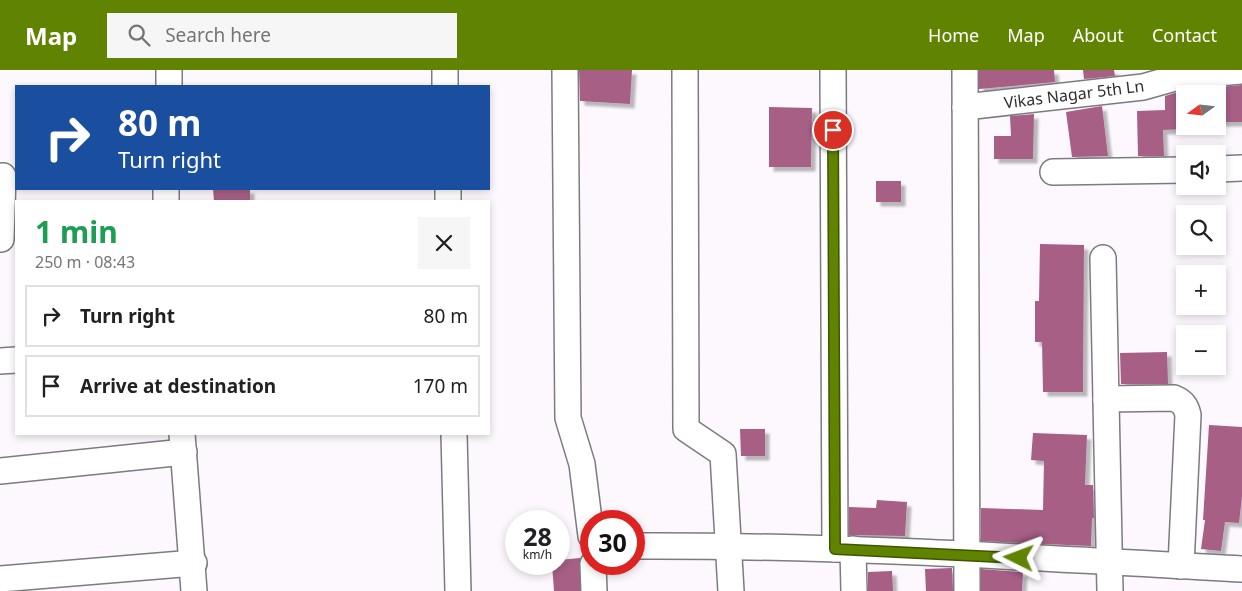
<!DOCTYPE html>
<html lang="en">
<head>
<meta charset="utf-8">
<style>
  body { margin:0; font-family:"Noto Sans",sans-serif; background:#f6f6f6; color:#202124; height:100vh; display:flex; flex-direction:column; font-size:19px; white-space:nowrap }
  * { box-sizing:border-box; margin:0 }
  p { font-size:16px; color:#757577 }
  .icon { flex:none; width:28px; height:28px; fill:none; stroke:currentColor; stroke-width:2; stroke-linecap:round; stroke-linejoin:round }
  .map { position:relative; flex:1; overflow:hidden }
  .panel { position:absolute; left:15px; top:130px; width:475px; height:235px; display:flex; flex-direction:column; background:#fff; border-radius:0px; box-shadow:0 2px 8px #0003 }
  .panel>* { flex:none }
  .hud { position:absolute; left:15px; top:15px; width:475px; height:105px; border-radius:0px; box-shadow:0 2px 8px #0003; background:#1a4fa0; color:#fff; overflow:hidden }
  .needle { width:32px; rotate:255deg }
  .tools { position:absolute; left:1176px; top:15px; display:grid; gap:10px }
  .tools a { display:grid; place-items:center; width:50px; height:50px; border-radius:0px; background:#fff; box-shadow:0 2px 8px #0003; font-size:25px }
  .speed { position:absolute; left:505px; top:440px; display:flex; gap:10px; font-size:25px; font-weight:700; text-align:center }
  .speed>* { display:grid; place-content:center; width:65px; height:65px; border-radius:50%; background:#fff; box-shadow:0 2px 8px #0003; line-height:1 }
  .speed small { font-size:12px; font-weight:400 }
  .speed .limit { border:8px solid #d22; background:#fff; color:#111 }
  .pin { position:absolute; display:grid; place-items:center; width:42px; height:42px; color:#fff; margin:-21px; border:2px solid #fff; border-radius:50%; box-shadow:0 1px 5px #0007 }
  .me { position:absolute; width:55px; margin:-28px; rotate:273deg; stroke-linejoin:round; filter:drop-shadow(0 0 4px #0008) }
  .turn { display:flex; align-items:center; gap:18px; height:105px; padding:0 20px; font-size:22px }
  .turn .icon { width:65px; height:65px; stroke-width:2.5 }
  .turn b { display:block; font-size:35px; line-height:42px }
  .round { display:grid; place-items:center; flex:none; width:52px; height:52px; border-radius:0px; background:#f6f6f6 }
  .summary { display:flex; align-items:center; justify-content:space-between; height:85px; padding:0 20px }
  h1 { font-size:30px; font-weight:700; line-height:38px; color:#1e9e55 }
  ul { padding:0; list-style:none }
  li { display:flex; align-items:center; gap:15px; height:62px; margin:0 10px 8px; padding:0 10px; border:2px solid #e0e0e0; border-radius:0px }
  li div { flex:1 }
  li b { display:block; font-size:19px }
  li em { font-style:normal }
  header { display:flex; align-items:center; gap:30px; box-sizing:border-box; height:70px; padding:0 25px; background:#608401; color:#fff }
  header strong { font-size:24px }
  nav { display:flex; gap:28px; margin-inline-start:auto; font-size:18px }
  .search { width:350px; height:45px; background:#f6f6f6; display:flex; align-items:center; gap:12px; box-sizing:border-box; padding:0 18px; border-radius:0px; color:#757577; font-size:19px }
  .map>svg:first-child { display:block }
  .building { fill:#a75e86; filter:url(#shadow) }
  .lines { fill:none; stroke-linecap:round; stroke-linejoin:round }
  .minor-casing { stroke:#7e7a80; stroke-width:28 }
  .minor { stroke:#fff; stroke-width:25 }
  .route-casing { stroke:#3e5601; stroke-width:12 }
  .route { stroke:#608401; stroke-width:9 }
  .labels { text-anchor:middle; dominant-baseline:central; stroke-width:5; stroke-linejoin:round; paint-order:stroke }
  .street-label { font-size:16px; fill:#2f2d30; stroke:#fff }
</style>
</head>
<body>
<header>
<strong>Map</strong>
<div class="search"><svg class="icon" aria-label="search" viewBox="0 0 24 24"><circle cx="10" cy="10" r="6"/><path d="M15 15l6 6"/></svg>Search here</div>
<nav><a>Home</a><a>Map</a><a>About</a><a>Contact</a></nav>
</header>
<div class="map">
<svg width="1242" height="521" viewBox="0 0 1242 521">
  <defs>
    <filter id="shadow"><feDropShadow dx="4.5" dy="4.5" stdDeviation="1" flood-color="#0004"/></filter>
  </defs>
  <rect width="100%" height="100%" fill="#fcf8fe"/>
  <g class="building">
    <path d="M 579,0 L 632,0 L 630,34 L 580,31 Z"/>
    <path d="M 979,0 L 1054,0 L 1055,12 L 979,19 Z"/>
    <path d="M 1083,0 L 1114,0 L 1115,6 L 1084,9 Z"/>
    <path d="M 1242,15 L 1242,52 L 1218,52 L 1218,17 Z"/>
    <path d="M 1185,20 L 1185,59 L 1163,60 L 1164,86 L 1138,86 L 1137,41 L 1165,40 L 1165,26 Z"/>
    <path d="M 1102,36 L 1108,86 L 1072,87 L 1066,42 Z"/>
    <path d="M 769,37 L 812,38 L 811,97 L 769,97 Z"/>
    <path d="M 1034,44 L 1033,89 L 994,89 L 994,66 L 1011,66 L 1010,46 Z"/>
    <rect x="876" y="111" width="25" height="21"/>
    <path d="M 213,119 L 250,119 L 250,131 L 214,131 Z"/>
    <path d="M 1040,174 L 1084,175 L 1083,322 L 1043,322 L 1042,272 L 1035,272 L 1035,231 L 1039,231 Z"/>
    <path d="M 1167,282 L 1168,314 L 1121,314 L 1120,283 Z"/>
    <path d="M 1209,355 L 1242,357 L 1242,426 L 1239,453 L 1225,452 L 1221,481 L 1201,479 L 1205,450 L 1203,450 Z"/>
    <path d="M 740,359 L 765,359 L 765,386 L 741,386 Z"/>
    <path d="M 1033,363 L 1087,365 L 1085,415 L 1093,415 L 1094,448 L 1092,448 L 1091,476 L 981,471 L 981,438 L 1043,440 L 1044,391 L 1031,390 Z"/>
    <path d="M 877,430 L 907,432 L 905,466 L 849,465 L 849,437 L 876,438 Z"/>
    <path d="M 580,488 L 580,521 L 554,521 L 552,494 L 559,494 L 559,490 Z"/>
    <path d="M 952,498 L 953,521 L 926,521 L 925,499 Z"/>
    <path d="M 981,499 L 1023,502 L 1022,521 L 981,521 Z"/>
    <path d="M 892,501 L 893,521 L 868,521 L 868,502 Z"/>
  </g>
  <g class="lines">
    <defs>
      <g id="minor">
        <path d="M 445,0 L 445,16"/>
        <path d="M 565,0 L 568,348 L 582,394 L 591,466"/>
        <path d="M 685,0 L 686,359 L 723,384 L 731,521"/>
        <path d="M 833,0 L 835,479"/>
        <path d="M 965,0 L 967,521"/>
        <path d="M 169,16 L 169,0"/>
        <path d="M 965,37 L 1143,17 L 1182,6 L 1242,1"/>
        <path d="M 1218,99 L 1242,98"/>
        <path d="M 1053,102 L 1185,100"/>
        <path d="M 448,119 L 448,131"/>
        <path d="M 166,131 L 166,119"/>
        <path d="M 1,169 L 3,106"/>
        <path d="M 1103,188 L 1110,521"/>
        <path d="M 0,291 L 16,290"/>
        <path d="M 1106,329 L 1174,328 C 1183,332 1186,336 1188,345 L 1181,496"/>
        <path d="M 182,364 L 194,521"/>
        <path d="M 454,364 L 458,521"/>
        <path d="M 0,401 L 184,382"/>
        <path d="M 634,476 C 837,475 1039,488 1242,499"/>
        <path d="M 853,479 L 854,521"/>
        <path d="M 593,494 L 594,521"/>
        <path d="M 0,509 L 194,493"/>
      </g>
    </defs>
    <use href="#minor" class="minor-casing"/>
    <use href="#minor" class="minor"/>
  </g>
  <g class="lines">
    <defs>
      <path id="route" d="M 833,60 L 835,479 L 1019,488"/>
    </defs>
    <use href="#route" class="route-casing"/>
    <use href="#route" class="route"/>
  </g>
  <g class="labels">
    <g class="street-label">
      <text transform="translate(1074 24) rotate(-7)">Vikas Nagar 5th Ln</text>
    </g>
  </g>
</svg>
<div class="tools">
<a><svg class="needle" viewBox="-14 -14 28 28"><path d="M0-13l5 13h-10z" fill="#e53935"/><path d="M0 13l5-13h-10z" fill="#757577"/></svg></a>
<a><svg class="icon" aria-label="sound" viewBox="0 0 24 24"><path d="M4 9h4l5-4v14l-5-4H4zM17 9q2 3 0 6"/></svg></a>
<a><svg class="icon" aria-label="search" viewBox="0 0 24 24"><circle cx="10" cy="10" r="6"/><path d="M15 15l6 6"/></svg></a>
<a>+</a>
<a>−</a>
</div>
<div class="speed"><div>28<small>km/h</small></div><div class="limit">30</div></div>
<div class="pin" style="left:833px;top:60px;background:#d93025"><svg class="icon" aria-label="arrive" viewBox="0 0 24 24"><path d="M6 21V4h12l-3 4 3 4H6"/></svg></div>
<svg class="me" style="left:1019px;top:488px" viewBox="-20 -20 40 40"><path d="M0-17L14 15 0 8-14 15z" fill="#608401" stroke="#fff" stroke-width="4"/></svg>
<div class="hud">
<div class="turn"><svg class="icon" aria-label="right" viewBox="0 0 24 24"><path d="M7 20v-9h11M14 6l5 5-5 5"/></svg><div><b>80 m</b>Turn right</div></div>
</div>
<section class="panel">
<div class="summary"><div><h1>1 min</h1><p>250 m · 08:43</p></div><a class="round"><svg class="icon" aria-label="close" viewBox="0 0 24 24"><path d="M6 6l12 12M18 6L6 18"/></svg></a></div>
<ul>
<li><svg class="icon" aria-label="right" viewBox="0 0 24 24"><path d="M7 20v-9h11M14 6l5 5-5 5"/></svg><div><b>Turn right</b></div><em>80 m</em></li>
<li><svg class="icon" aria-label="arrive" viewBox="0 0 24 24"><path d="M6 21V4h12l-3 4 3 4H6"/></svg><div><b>Arrive at destination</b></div><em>170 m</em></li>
</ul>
</section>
</div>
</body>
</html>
